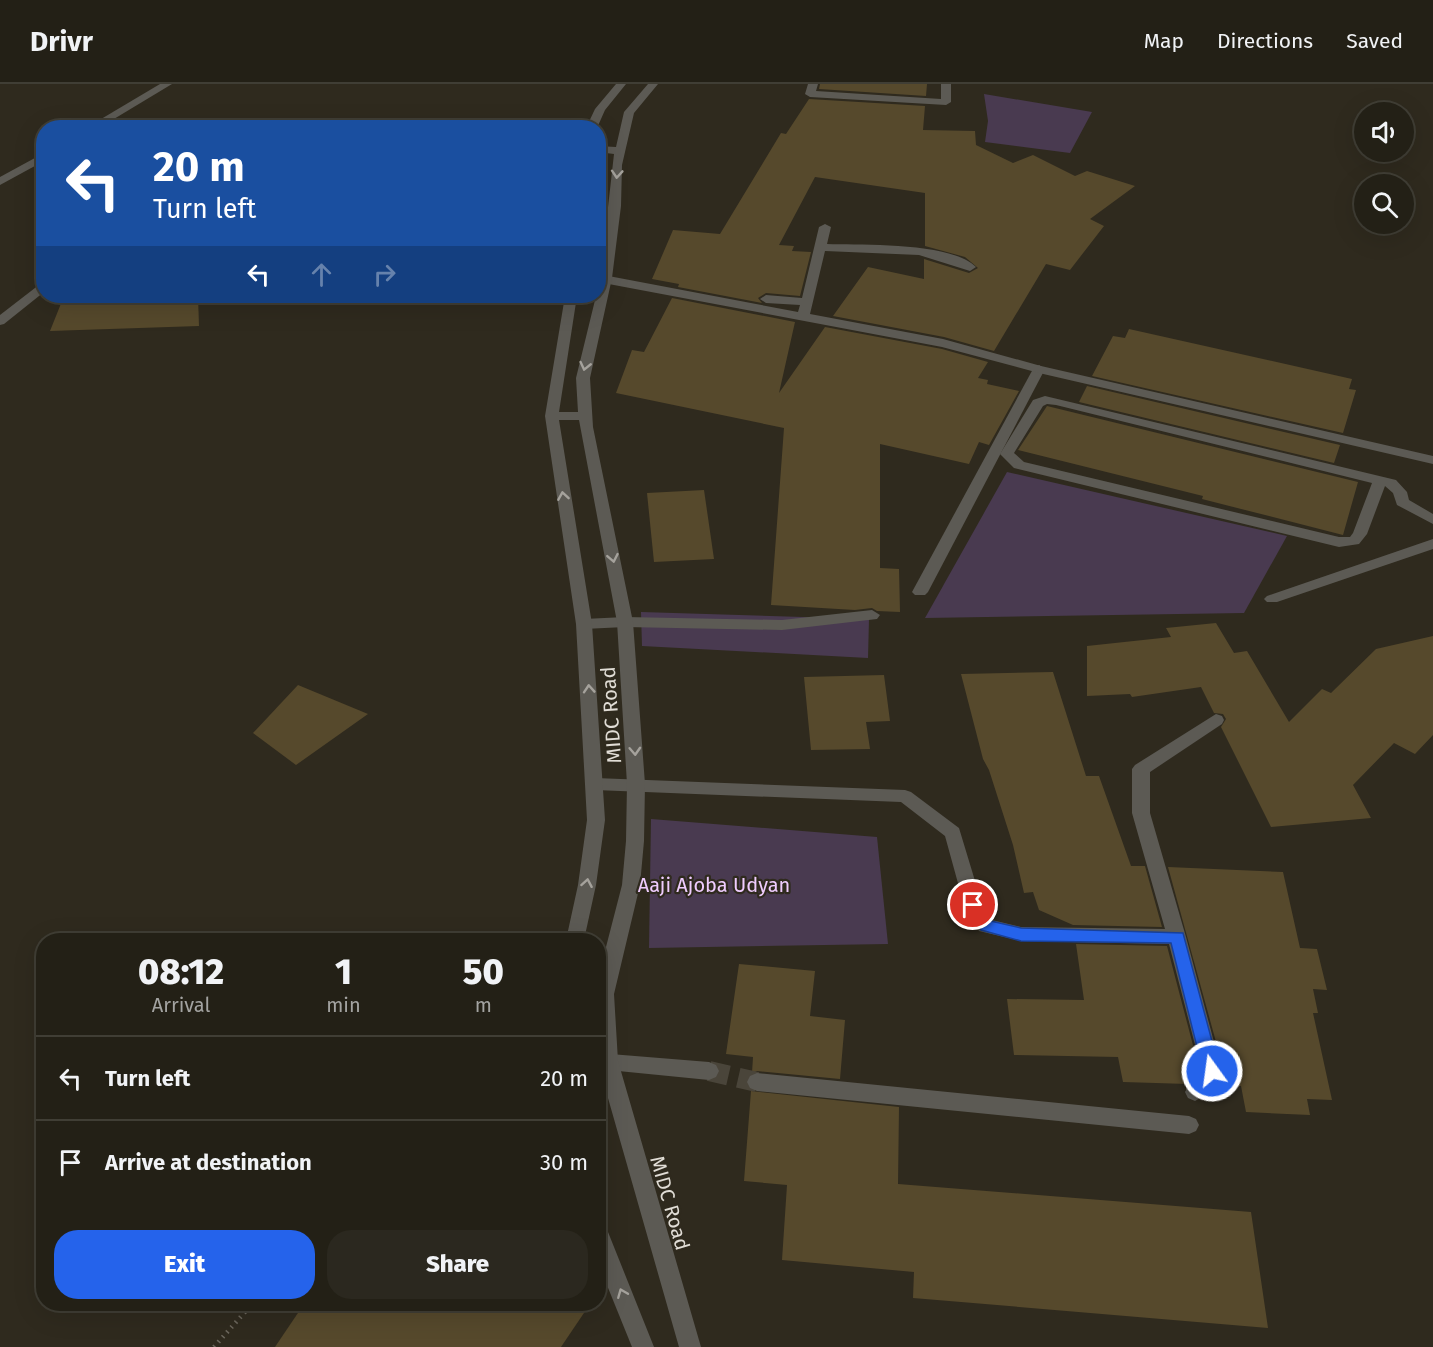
<!DOCTYPE html>
<html lang="en">
<head>
<meta charset="utf-8">
<style>
  body { margin:0; font-family:"Fira Sans",sans-serif; background:#2b281f; color:#f1f3f6; height:100vh; display:flex; flex-direction:column; font-size:22px; white-space:nowrap }
  * { box-sizing:border-box; margin:0 }
  p { font-size:20px; color:#a3a3a1 }
  .icon { flex:none; width:33px; height:33px; fill:none; stroke:currentColor; stroke-width:2; stroke-linecap:round; stroke-linejoin:round }
  .map { position:relative; flex:1; overflow:hidden }
  .drawer { position:absolute; left:36px; top:849px; width:570px; height:378px; display:flex; flex-direction:column; background:#232016; border-radius:24px; box-shadow:0 6px 24px #0002,0 0 0 2px #403e35 }
  .drawer>* { flex:none }
  .hud { position:absolute; left:36px; top:36px; width:570px; height:183px; border-radius:24px; box-shadow:0 6px 24px #0002,0 0 0 2px #403e35; background:#1a4fa0; color:#fff; overflow:hidden }
  .buttons { position:absolute; left:1354px; top:18px; display:grid; gap:12px }
  .buttons a { display:grid; place-items:center; width:60px; height:60px; border-radius:50%; background:#232016; box-shadow:0 6px 24px #0002,0 0 0 2px #403e35; font-size:30px }
  .pin { position:absolute; display:grid; place-items:center; width:51px; height:51px; color:#fff; margin:-26px; border:3px solid #fff; border-radius:50%; box-shadow:0 2px 6px #0007 }
  .me { position:absolute; width:66px; margin:-33px; rotate:346deg; stroke-linejoin:round; filter:drop-shadow(0 0 4px #0008) }
  .turn { display:flex; align-items:center; gap:21px; height:126px; padding:0 18px; font-size:27px }
  .turn .icon { width:78px; height:78px; stroke-width:2.5 }
  .turn b { display:block; font-size:42px; line-height:51px }
  .lanes { display:flex; align-items:center; height:57px; padding:0 18px; background:#0003; justify-content:center; gap:30px; direction:ltr }
  .lanes .off { opacity:.35 }
  .eta { display:flex; justify-content:space-evenly; align-items:center; height:102px; text-align:center }
  .eta b { font-size:36px; font-weight:800; line-height:42px }
  .action { display:flex; gap:12px; margin-top:auto; padding:12px 18px }
  .action a { flex:1; height:69px; border-radius:24px; background:#2563eb; color:#fff; font-size:24px; font-weight:800; line-height:69px; text-align:center }
  .action a+a { background:#2b281f; color:#f1f3f6 }
  ul { padding:0; list-style:none }
  li { display:flex; align-items:center; gap:18px; height:84px; padding:0 18px; border-top:2px solid #403e35 }
  li div { flex:1 }
  li b { display:block; font-size:22px }
  li em { font-style:normal }
  header { display:flex; align-items:center; gap:36px; box-sizing:border-box; height:84px; padding:0 30px; background:#232016; border-bottom:2px solid #403e35 }
  header strong { font-size:28px }
  nav { display:flex; gap:33px; margin-inline-start:auto; font-size:21px }
  .map>svg:first-child { display:block }
  .green { fill:#493a50 }
  .building { fill:#56492c }
  .lines { fill:none; stroke-linecap:round; stroke-linejoin:round }
  .minor-tunnel { stroke:#4a453a; stroke-width:20; stroke-dasharray:20 10; stroke-linecap:butt }
  .path { stroke:#6b665c; stroke-width:4.5; stroke-dasharray:1.5 5; stroke-linecap:butt }
  .service { fill:#5c5a54; fill-rule:evenodd }
  .minor { fill:#5c5a54; fill-rule:evenodd }
  .tertiary { fill:#5c5a54; fill-rule:evenodd }
  .oneway { stroke:#a5a29c }
  .route { fill:#2563eb; stroke:#184099; stroke-width:1.5 }
  .labels { text-anchor:middle; dominant-baseline:central; stroke-width:4.5; stroke-linejoin:round; paint-order:stroke }
  .street-label { font-size:20px; fill:#e1ddd6; stroke:#2f2a1e }
  .park-label { font-size:20px; fill:#efccfe; stroke:#2f2a1e }
</style>
</head>
<body>
<header>
<strong>Drivr</strong>
<nav><a>Map</a><a>Directions</a><a>Saved</a></nav>
</header>
<div class="map">
<svg width="1433" height="1263" viewBox="0 0 1433 1263">
  <rect width="100%" height="100%" fill="#2f2a1e"/>
  <g class="green">
    <path d="M 984,10 L 1092,28 L 1070,69 L 985,58 L 988,37 Z"/>
    <path d="M 1007,388 L 1287,452 L 1244,529 L 925,534 Z"/>
    <path d="M 641,528 L 869,535 L 868,574 L 642,562 Z"/>
    <path d="M 651,735 L 877,753 L 888,860 L 649,864 Z"/>
  </g>
  <g class="building">
    <path d="M 820,0 L 927,0 L 926,12 L 819,5 Z"/>
    <path d="M 809,15 L 925,22 L 923,46 L 975,47 L 976,61 L 1013,79 L 1033,71 L 1075,92 L 1087,87 L 1135,102 L 1090,135 L 1104,142 L 1070,186 L 1046,180 L 994,267 L 944,253 L 833,232 L 868,183 L 924,195 L 924,175 L 969,189 L 978,184 L 965,173 L 925,162 L 925,109 L 815,93 L 779,161 L 794,162 L 792,167 L 811,168 L 800,212 L 766,209 L 758,214 L 762,219 L 678,203 L 679,200 L 652,195 L 673,146 L 720,150 L 781,49 L 786,50 Z"/>
    <path d="M 64,212 L 198,212 L 199,242 L 50,247 Z"/>
    <path d="M 672,214 L 795,238 L 779,309 L 825,243 L 942,265 L 988,278 L 978,294 L 988,296 L 987,300 L 1019,307 L 989,361 L 979,358 L 969,380 L 880,360 L 880,484 L 899,485 L 900,528 L 877,527 L 872,524 L 855,526 L 771,521 L 784,344 L 616,309 L 632,266 L 644,268 Z"/>
    <path d="M 1129,245 L 1352,295 L 1349,305 L 1356,306 L 1343,349 L 1092,292 L 1113,252 L 1125,254 Z"/>
    <path d="M 1087,302 L 1340,361 L 1334,379 L 1079,318 Z"/>
    <path d="M 1047,322 L 1358,398 L 1343,451 L 1202,415 L 1203,412 L 1018,366 Z"/>
    <path d="M 704,406 L 714,475 L 654,478 L 647,409 Z"/>
    <path d="M 1216,539 L 1234,569 L 1247,567 L 1289,638 L 1322,605 L 1331,609 L 1376,565 L 1433,552 L 1433,651 L 1415,670 L 1394,659 L 1353,701 L 1371,734 L 1271,743 L 1221,643 L 1226,635 L 1223,630 L 1214,629 L 1201,603 L 1132,613 L 1130,610 L 1087,612 L 1087,562 L 1171,553 L 1166,544 Z"/>
    <path d="M 1053,588 L 1086,692 L 1099,692 L 1131,782 L 1145,782 L 1162,843 L 1073,841 L 1039,826 L 1033,808 L 1024,809 L 1013,761 L 989,686 L 983,675 L 961,590 Z"/>
    <path d="M 884,591 L 890,637 L 866,638 L 870,665 L 811,666 L 804,593 Z"/>
    <path d="M 298,601 L 368,630 L 296,681 L 253,649 Z"/>
    <path d="M 1168,783 L 1283,788 L 1300,864 L 1317,865 L 1327,906 L 1313,905 L 1318,929 L 1313,929 L 1332,1016 L 1307,1015 L 1310,1031 L 1246,1028 L 1241,1002 L 1219,1001 L 1224,987 Z"/>
    <path d="M 1076,860 L 1167,862 L 1200,988 L 1188,1000 L 1123,998 L 1118,973 L 1014,971 L 1007,915 L 1084,916 Z"/>
    <path d="M 739,880 L 815,887 L 810,932 L 845,936 L 840,995 L 757,987 L 752,989 L 753,973 L 726,970 Z"/>
    <path d="M 751,1007 L 899,1023 L 898,1100 L 1251,1128 L 1268,1244 L 913,1214 L 914,1188 L 782,1176 L 787,1101 L 744,1097 Z"/>
    <path d="M 304,1220 L 590,1220 L 561,1263 L 275,1263 Z"/>
  </g>
  <g class="lines">
    <path class="minor-tunnel" d="M 709,987 L 757,998"/>
    <path class="path" d="M 214,1263 L 252,1220"/>
    <g class="service">
      <path d="M 160,0 L 172,0 L 99,44 L 86,44 Z"/>
      <path d="M 44,69 L 44,77 L 0,101 L 0,93 Z"/>
      <path d="M 44,197 L 44,208 L 4,240 L 0,241 L 0,231 Z"/>
      <path d="M 1039,281 L 1045,285 L 928,508 L 925,511 L 915,511 L 912,508 L 1033,285 Z"/>
    </g>
    <g class="minor">
      <path d="M 808,0 L 818,0 L 816,7 L 941,15 L 941,0 L 951,0 L 951,18 L 946,21 L 810,13 L 805,10 Z"/>
      <path d="M 825,140 L 831,143 L 827,160 C 862,161 951,158 976,183 L 970,187 L 919,171 L 825,167 L 810,230 L 943,255 L 1041,282 L 1433,372 L 1433,380 L 1039,289 L 942,263 L 598,198 L 598,190 L 798,228 L 800,221 L 766,219 L 760,215 L 766,211 L 802,214 L 819,143 Z"/>
      <path d="M 1045,312 L 1396,396 L 1407,408 L 1409,416 L 1433,430 L 1433,440 L 1397,421 L 1393,409 L 1385,402 L 1367,450 L 1359,460 L 1339,463 L 1014,384 L 1000,370 L 1033,316 ZM 1047,320 L 1056,321 L 1372,399 L 1353,449 L 1350,453 L 1339,453 L 1024,378 L 1014,369 L 1043,322 Z"/>
      <path d="M 1433,455 L 1433,465 L 1277,518 L 1267,518 L 1264,515 L 1267,512 Z"/>
      <path d="M 872,526 L 880,531 L 877,535 L 782,546 L 625,543 L 584,545 L 576,540 L 584,535 L 625,533 L 782,536 Z"/>
      <path d="M 1216,630 L 1222,632 L 1224,636 L 1222,640 L 1150,688 L 1150,729 L 1186,853 L 1222,988 L 1214,1006 L 1195,1017 L 1188,1014 L 1185,1008 C 1189,999 1198,997 1202,988 L 1169,860 L 1021,857 L 979,847 L 964,821 L 945,752 L 901,718 L 595,706 L 589,704 L 586,700 L 589,696 L 595,694 L 905,706 L 911,708 L 959,744 L 982,820 L 992,836 L 1021,843 L 1165,845 L 1132,729 L 1132,685 L 1135,681 Z"/>
      <path d="M 598,969 L 709,978 L 716,981 L 719,987 L 716,993 L 709,996 L 598,985 Z"/>
      <path d="M 757,989 L 1189,1032 L 1196,1035 L 1199,1041 L 1196,1047 L 1189,1050 L 757,1007 L 750,1004 L 747,998 L 750,992 Z"/>
    </g>
    <g class="tertiary">
      <path d="M 616,0 L 626,0 L 605,26 L 597,44 L 586,44 L 595,25 Z"/>
      <path d="M 648,0 L 658,0 L 634,29 L 622,81 L 621,122 L 612,194 L 590,294 L 593,343 L 633,538 L 645,700 L 644,757 L 640,801 L 614,910 L 618,977 L 701,1263 L 679,1263 L 598,979 L 598,894 L 622,801 L 626,757 L 627,700 L 617,538 L 579,336 L 559,336 L 592,540 L 605,736 L 596,801 L 584,856 L 566,856 L 578,801 L 587,736 L 576,540 L 545,332 L 565,212 L 577,212 L 559,328 L 578,328 L 576,294 L 596,212 L 598,212 L 614,70 L 598,68 L 598,62 L 616,63 L 624,28 Z"/>
      <path d="M 598,1140 L 606,1143 L 654,1263 L 632,1263 L 598,1179 Z"/>
    </g>
  </g>
  <defs><path id="oneway-chevron" d="M-2-3.5L2.5 0L-2 3.5" fill="none" stroke-width="1.6" stroke-linecap="round" stroke-linejoin="round" transform="scale(1.5)"/></defs>
  <g class="oneway">
    <use href="#oneway-chevron" transform="translate(617 90) rotate(94)"/>
    <use href="#oneway-chevron" transform="translate(585 282) rotate(103)"/>
    <use href="#oneway-chevron" transform="translate(563 412) rotate(-99)"/>
    <use href="#oneway-chevron" transform="translate(613 474) rotate(79)"/>
    <use href="#oneway-chevron" transform="translate(589 605) rotate(-94)"/>
    <use href="#oneway-chevron" transform="translate(635 667) rotate(87)"/>
    <use href="#oneway-chevron" transform="translate(587 799) rotate(-80)"/>
    <use href="#oneway-chevron" transform="translate(622 1209) rotate(-112)"/>
  </g>
  <path class="route" d="M 973,815 L 979,817 L 991,837 L 1021,844 L 1183,849 L 1220,987 L 1217,992 L 1212,994 L 1206,992 L 1203,987 L 1171,859 L 1021,857 L 981,846 L 966,821 L 968,817 Z"/>
  <g class="labels">
    <g class="street-label">
      <text transform="translate(611 631) rotate(-94)">MIDC Road</text>
      <text transform="translate(670 1119) rotate(74)">MIDC Road</text>
    </g>
    <g class="park-label">
      <text x="714" y="801">Aaji Ajoba Udyan</text>
    </g>
  </g>
</svg>
<div class="buttons">
<a><svg class="icon" aria-label="sound" viewBox="0 0 24 24"><path d="M4 9h4l5-4v14l-5-4H4zM17 9q2 3 0 6"/></svg></a>
<a><svg class="icon" aria-label="search" viewBox="0 0 24 24"><circle cx="10" cy="10" r="6"/><path d="M15 15l6 6"/></svg></a>
</div>
<div class="pin" style="left:973px;top:821px;background:#d93025"><svg class="icon" aria-label="arrive" viewBox="0 0 24 24"><path d="M6 21V4h12l-3 4 3 4H6"/></svg></div>
<svg class="me" style="left:1212px;top:987px" viewBox="-20 -20 40 40"><circle r="17" fill="#2563eb" stroke="#fff" stroke-width="3"/><path d="M0-11L8 9 0 5-8 9z" fill="#fff"/></svg>
<div class="hud">
<div class="turn"><svg class="icon" aria-label="left" viewBox="0 0 24 24"><path d="M17 20v-9H6M10 6l-5 5 5 5"/></svg><div><b>20 m</b>Turn left</div></div>
<div class="lanes"><svg class="icon" aria-label="left" viewBox="0 0 24 24"><path d="M17 20v-9H6M10 6l-5 5 5 5"/></svg><svg class="icon off" aria-label="ahead" viewBox="0 0 24 24"><path d="M12 20V5M6 11l6-6 6 6"/></svg><svg class="icon off" aria-label="right" viewBox="0 0 24 24"><path d="M7 20v-9h11M14 6l5 5-5 5"/></svg></div>
</div>
<section class="drawer">
<div class="eta">
<div><b>08:12</b><p>Arrival</p></div>
<div><b>1</b><p>min</p></div>
<div><b>50</b><p>m</p></div>
</div>
<ul>
<li><svg class="icon" aria-label="left" viewBox="0 0 24 24"><path d="M17 20v-9H6M10 6l-5 5 5 5"/></svg><div><b>Turn left</b></div><em>20 m</em></li>
<li><svg class="icon" aria-label="arrive" viewBox="0 0 24 24"><path d="M6 21V4h12l-3 4 3 4H6"/></svg><div><b>Arrive at destination</b></div><em>30 m</em></li>
</ul>
<div class="action"><a>Exit</a><a>Share</a></div>
</section>
</div>
</body>
</html>
